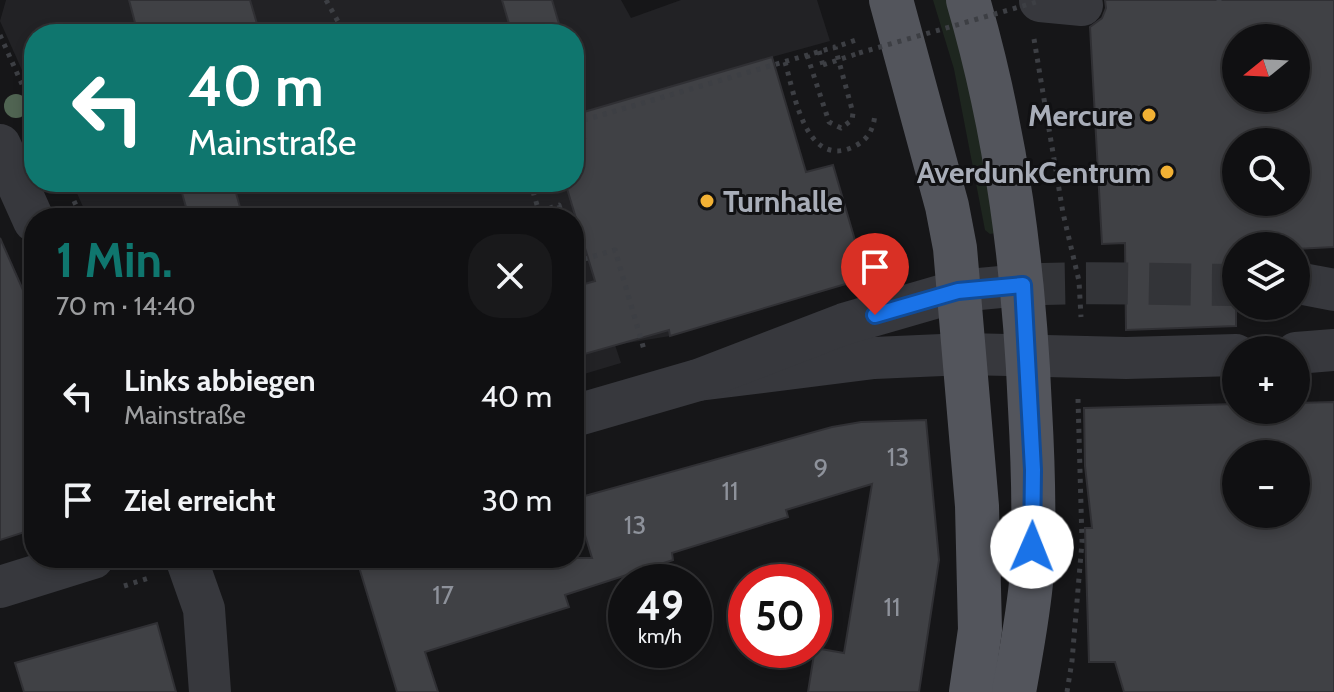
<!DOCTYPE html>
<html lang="de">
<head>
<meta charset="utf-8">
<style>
  body { margin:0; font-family:Cabin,sans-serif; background:#19191b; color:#f1f3f6; height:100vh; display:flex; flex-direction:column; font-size:30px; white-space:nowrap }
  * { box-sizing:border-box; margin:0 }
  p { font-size:26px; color:#9c9d9f }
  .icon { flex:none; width:44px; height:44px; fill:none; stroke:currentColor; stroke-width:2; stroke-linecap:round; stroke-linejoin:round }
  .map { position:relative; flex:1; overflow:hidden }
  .side { position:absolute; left:24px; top:208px; width:560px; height:360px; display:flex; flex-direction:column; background:#101012; border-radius:32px; box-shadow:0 4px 12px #0003,0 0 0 2px #303032 }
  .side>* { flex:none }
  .hud { position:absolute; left:24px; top:24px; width:560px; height:168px; border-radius:32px; box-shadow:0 4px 12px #0003,0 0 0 2px #303032; background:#0f766e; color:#fff; overflow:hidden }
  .needle { width:52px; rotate:252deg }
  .buttons { position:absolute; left:1222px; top:24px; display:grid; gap:16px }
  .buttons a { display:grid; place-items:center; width:88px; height:88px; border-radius:50%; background:#101012; box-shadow:0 4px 12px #0003,0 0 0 2px #303032; font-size:40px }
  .speed { position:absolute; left:608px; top:564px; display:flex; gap:16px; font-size:40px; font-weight:700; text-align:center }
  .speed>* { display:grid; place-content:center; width:104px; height:104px; border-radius:50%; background:#101012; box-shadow:0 4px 12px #0003,0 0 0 2px #303032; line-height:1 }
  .speed small { font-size:20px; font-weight:400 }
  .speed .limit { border:12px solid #d22; background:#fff; color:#111 }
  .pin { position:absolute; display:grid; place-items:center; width:68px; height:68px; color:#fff; margin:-82px -34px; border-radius:50% 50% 50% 0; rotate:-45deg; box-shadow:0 0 8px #0007 }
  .pin .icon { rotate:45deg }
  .me { position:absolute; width:88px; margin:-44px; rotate:1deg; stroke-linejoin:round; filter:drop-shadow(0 0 6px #0008) }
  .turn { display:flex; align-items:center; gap:28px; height:168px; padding:0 32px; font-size:36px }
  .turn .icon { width:104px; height:104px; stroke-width:2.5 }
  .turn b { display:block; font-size:56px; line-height:68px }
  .round { display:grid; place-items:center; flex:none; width:84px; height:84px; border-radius:32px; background:#19191b }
  .headline { display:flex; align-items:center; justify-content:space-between; height:136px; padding:0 32px }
  h1 { font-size:48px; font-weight:700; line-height:60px; color:#0f766e }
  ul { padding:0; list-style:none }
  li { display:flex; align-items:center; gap:24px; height:104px; padding:0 32px }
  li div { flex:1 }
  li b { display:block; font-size:30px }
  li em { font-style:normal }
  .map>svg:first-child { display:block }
  .built { fill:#222225 }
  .green { fill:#1e261f }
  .building { fill:#404145; stroke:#303034; stroke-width:2; fill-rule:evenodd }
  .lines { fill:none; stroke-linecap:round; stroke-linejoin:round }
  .minor-tunnel { stroke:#333438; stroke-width:42; stroke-dasharray:42 21; stroke-linecap:butt }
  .path { stroke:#3d3f44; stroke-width:5; stroke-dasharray:4 6; stroke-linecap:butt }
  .minor { stroke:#37383d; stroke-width:42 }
  .major { stroke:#53555c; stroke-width:44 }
  .path-bridge { stroke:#3d3f44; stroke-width:5; stroke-dasharray:4 6; stroke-linecap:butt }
  .tree { fill:#506452 }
  .route-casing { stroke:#114b97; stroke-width:20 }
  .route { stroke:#1a73e8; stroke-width:14 }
  .poi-dot { fill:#f2b134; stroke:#111113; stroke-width:3 }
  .labels { text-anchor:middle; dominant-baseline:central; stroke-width:6; stroke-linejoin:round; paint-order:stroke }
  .number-label { font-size:26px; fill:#8e929b }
  .poi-label { font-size:30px; font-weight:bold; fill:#a8adb8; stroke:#111113; text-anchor:end }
</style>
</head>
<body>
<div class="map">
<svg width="1334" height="692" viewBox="0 0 1334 692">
  <rect width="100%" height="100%" fill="#161618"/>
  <path class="built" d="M 6,0 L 621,0 L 631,18 L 681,0 L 817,0 L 830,41 L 772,57 L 806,172 L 833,165 L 866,278 L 670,336 L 615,345 L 621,363 L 574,377 L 574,218 L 88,218 L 72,182 L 574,182 L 574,34 L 34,34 L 34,97 L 0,21 Z"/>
  <path class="green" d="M 933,0 L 947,0 L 967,62 L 996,233 L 990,234 L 985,230 L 954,69 Z"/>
  <g class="building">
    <path d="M 129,0 L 250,0 L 260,34 L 138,34 Z"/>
    <path d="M 502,0 L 552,0 L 562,34 L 512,34 Z"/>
    <path d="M 1105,0 L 1334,0 L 1334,247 L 1296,249 L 1296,246 L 1236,246 L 1236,326 L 1126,330 L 1125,243 L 1102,244 L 1090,27 L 1102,18 L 1106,8 ZM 1236,38 L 1296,38 L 1296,98 L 1236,98 ZM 1236,142 L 1296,142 L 1296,202 L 1236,202 Z"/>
    <path d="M 772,57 L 806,172 L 833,165 L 866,278 L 670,336 L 669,330 L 574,357 L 574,287 L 595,281 L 565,182 L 574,182 L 574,141 L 585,138 L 577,114 Z"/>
    <path d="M 179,182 L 233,182 L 243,218 L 189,218 Z"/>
    <path d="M 0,238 L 34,315 L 34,529 L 0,540 Z"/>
    <path d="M 1334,402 L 1334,692 L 1124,692 L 1115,662 L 1089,662 L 1085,528 L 1092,528 L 1085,466 L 1084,408 L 1236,404 L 1236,410 L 1296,410 L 1296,403 ZM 1236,454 L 1296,454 L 1296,514 L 1236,514 Z"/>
    <path d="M 926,420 L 939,560 L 919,692 L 808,692 L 815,648 L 844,653 L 872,484 L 786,510 L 788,517 L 672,553 L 673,560 L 565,595 L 569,607 L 425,652 L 438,692 L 397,692 L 359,567 L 388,558 L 592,558 L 574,499 L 832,427 L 861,422 Z"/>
    <path d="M 157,623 L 176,692 L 24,692 L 15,663 Z"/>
  </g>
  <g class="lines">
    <path class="minor-tunnel" d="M 1023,285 C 1095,281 1165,285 1236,285"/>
    <g class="path">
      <path d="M 326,0 L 345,34"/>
      <path d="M 1219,0 L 1219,1"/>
      <path d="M 0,35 L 34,111"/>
      <path d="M 1034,39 L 1063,213 L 1079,281 L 1081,317"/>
      <path d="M 819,51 L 823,65"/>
      <path d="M 807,55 L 829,122 L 841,128 L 852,120 L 853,113 L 835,47 L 859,39"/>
      <path d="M 785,62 C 794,92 805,169 853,147 C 868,140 874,129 875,113"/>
      <path d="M 574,123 L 835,47"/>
      <path d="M 530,182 L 541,218"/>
      <path d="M 74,201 L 82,218"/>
      <path d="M 554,218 L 550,208 L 559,205 L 563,218"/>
      <path d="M 574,229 L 578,228"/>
      <path d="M 28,262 L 34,275"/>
      <path d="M 574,262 L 615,250 L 645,353"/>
      <path d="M 124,586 L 149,578"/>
      <path d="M 1067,692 L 1072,661 L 1082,542 L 1078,399"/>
    </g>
    <g class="minor">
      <path d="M 1040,1 L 1082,5"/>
      <path d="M 0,145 L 34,221"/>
      <path d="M 1303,284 L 1334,290"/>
      <path d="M 1296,353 L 1334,350"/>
      <path d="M 698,380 L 874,358 L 965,354 L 1126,358 L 1236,355"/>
      <path d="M 574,416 L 698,380 L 844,324 L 958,291 L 1023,285"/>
      <path d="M 186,558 L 204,609 L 210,692"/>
      <path d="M 0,587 L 93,558"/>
    </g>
    <g class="major">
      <path d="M 891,0 L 947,206 L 955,248 L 977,506 L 980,630 L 971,692"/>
      <path d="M 968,0 C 1007,134 1024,268 1030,408 C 1033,462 1035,517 1032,572 C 1029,612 1021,652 1014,692"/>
    </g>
    <g class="path-bridge">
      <path d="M 859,53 L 1040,1"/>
      <path d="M 823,65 L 856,54"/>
    </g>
  </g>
  <circle class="tree" cx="16" cy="106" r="12"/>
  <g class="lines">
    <defs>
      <path id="route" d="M 875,315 L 958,291 L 1023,285 L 1033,470 L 1032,547"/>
    </defs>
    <use href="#route" class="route-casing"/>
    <use href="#route" class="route"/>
  </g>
  <g class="poi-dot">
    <circle cx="1149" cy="115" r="8"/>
    <circle cx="1167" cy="172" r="8"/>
    <circle cx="707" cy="201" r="8"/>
  </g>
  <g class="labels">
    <g class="number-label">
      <text x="898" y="457">13</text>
      <text x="821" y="468">9</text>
      <text x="730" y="491">11</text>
      <text x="635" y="525">13</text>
      <text x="443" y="595">17</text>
      <text x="892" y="607">11</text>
    </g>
    <g class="poi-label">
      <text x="1133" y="115">Mercure</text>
      <text x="1151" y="172">AverdunkCentrum</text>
      <text x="723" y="201" text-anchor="start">Turnhalle</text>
    </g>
  </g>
</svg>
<div class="buttons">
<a><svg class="needle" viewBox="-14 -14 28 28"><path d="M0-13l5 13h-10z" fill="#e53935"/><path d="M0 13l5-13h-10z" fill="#9c9d9f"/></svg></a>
<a><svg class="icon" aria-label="search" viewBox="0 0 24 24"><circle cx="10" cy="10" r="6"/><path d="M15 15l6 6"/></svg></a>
<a><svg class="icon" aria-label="layers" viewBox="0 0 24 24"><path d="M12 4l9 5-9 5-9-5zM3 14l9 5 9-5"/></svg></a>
<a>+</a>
<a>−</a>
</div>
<div class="speed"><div>49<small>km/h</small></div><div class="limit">50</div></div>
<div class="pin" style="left:875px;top:315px;background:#d93025"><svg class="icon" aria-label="arrive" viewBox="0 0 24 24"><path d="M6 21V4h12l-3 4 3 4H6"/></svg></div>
<svg class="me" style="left:1032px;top:547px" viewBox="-20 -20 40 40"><circle r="19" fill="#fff"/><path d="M0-13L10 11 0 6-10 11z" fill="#1a73e8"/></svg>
<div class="hud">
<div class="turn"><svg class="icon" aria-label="left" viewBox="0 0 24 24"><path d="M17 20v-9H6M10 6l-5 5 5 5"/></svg><div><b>40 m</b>Mainstraße</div></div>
</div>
<section class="side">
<div class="headline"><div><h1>1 Min.</h1><p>70 m · 14:40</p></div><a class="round"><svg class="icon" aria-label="close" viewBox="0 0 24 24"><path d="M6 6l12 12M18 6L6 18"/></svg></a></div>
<ul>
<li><svg class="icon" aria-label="left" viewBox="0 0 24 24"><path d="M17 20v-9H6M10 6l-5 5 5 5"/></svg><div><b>Links abbiegen</b><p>Mainstraße</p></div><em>40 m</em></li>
<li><svg class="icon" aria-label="arrive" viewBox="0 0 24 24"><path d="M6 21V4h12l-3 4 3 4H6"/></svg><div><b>Ziel erreicht</b></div><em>30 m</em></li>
</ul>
</section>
</div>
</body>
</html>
